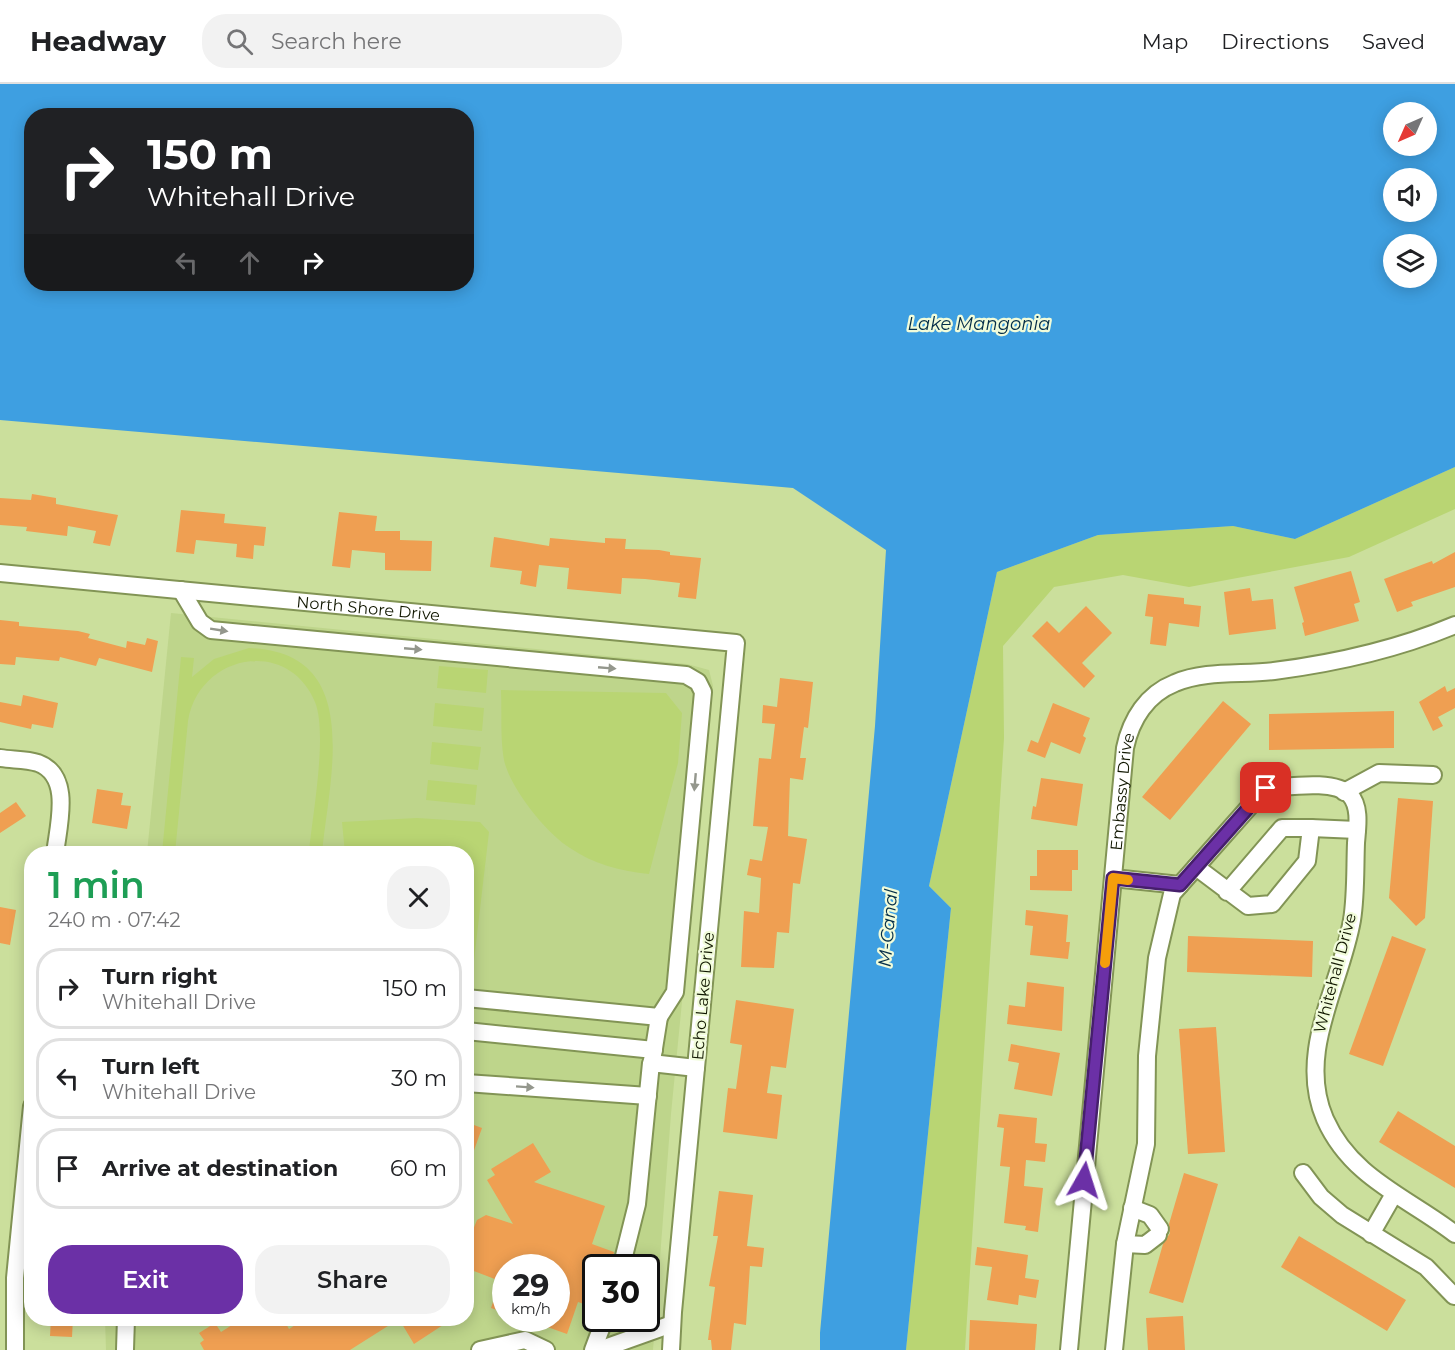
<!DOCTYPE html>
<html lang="en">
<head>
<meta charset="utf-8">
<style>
  body { margin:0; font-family:Montserrat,sans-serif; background:#f2f2f2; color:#202124; height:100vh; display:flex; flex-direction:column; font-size:22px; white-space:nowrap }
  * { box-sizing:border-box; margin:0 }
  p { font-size:20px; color:#757577 }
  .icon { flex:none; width:33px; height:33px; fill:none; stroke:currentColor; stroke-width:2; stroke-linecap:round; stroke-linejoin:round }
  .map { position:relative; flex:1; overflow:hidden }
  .panel { position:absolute; left:24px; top:762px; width:450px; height:480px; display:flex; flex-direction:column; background:#fff; border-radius:24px; box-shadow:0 3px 15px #0003 }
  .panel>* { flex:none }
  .guide { position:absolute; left:24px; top:24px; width:450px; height:183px; border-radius:24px; box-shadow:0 3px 15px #0003; background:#202124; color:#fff; overflow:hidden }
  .needle { width:39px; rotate:225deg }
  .controls { position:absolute; left:1383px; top:18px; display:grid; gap:12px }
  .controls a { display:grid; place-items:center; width:54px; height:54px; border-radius:50%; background:#fff; box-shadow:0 3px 15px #0003; font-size:30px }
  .speed { position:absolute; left:492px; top:1170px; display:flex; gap:12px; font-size:30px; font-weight:700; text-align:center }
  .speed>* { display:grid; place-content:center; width:78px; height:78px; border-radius:50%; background:#fff; box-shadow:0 3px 15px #0003; line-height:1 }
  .speed small { font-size:15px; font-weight:400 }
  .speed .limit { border:3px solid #111; border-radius:9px; background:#fff; color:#111 }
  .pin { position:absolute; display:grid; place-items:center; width:51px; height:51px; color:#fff; margin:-26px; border-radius:12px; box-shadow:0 3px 9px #0006 }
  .me { position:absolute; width:66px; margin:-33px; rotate:6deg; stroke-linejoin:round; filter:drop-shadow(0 0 4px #0008) }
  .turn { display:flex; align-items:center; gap:21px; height:126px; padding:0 24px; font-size:27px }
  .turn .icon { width:78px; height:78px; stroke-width:2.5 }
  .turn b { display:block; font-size:42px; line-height:51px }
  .lanes { display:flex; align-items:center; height:57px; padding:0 24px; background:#0003; justify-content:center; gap:30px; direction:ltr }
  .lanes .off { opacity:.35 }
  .round { display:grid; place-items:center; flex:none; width:63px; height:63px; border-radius:24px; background:#f2f2f2 }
  .overview { display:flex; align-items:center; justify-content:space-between; height:102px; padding:0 24px }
  h1 { font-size:36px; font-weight:600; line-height:45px; color:#1e9e55 }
  .button { display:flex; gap:12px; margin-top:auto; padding:12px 24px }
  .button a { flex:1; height:69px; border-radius:24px; background:#6b30a6; color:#fff; font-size:24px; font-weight:600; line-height:69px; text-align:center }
  .button a+a { background:#f2f2f2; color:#202124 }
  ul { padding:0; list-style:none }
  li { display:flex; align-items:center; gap:18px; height:81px; margin:0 12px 9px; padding:0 12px; border:3px solid #e0e0e0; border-radius:24px }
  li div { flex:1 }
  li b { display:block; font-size:22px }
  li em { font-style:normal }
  header { display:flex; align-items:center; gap:36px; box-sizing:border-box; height:84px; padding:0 30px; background:#fff; border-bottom:2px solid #e0e0e0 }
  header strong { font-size:28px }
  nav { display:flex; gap:33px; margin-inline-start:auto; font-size:21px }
  .search { width:420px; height:54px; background:#f2f2f2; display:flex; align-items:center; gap:15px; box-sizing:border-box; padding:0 21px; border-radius:24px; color:#757577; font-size:22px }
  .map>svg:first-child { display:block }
  .built { fill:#bed58b; fill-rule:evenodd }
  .green { fill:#b9d573 }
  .water { fill:#3e9fe1; fill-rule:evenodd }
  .building { fill:#ef9f52 }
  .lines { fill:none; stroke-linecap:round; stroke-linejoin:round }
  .minor-casing { stroke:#829455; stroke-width:20 }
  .minor { stroke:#fff; stroke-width:16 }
  .oneway { fill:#94978d }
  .route-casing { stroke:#461f6c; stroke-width:15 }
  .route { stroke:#6b30a6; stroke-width:10 }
  .slow { stroke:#f59e0b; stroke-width:10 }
  .labels { text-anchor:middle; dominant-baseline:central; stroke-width:4.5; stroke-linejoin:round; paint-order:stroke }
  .street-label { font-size:16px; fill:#111701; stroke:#f1fcda }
  .water-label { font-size:18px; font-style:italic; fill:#032d48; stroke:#f1fcda }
</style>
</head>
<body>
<header>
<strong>Headway</strong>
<div class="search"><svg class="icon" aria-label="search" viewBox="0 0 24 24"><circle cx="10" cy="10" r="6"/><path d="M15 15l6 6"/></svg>Search here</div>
<nav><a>Map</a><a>Directions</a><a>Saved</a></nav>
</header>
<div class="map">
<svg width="1455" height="1266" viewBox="0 0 1455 1266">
  <rect width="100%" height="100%" fill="#cbdf9c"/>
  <path class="built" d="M 171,529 L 687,580 L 709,586 L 713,602 L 671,1030 L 653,1266 L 106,1266 L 105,1235 L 466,1234 L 466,770 L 147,769 ZM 506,1184 L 556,1184 L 556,1234 L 506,1234 ZM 596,1184 L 646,1184 L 646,1234 L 596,1234 Z"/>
  <g class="green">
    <path d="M 1455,383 L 1455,425 L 1349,473 L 1189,503 L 1123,491 L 1054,503 L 1003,562 L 1004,654 L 965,1266 L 906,1266 L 951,824 L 929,802 L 997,488 L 1098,451 L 1233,442 L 1295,455 Z"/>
    <path d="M 249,564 C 365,568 329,694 322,769 L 309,769 C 312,733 328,650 315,618 C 288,553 199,570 188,637 L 175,769 L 162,769 L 181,573 L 194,574 L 192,593 L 214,575 Z"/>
    <path d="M 439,582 L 488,586 L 486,609 L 437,604 Z"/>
    <path d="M 501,606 L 666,609 L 682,629 L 678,679 L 649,790 C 621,787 593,780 570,764 C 546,749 510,704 504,676 C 500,654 502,629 501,606 Z"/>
    <path d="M 435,619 L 484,624 L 482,647 L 433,642 Z"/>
    <path d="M 432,658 L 481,663 L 478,686 L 430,680 Z"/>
    <path d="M 428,696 L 477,701 L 475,721 L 426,716 Z"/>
    <path d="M 417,734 L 480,738 L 489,748 L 473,885 L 467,884 L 466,770 L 345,769 L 342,738 Z"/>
  </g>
  <path class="water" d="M 0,0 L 1455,0 L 1455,383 L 1295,455 L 1233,442 L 1098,451 L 997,488 L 929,802 L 951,824 L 906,1266 L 820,1266 L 820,1249 L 875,642 L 886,466 L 793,404 L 0,336 ZM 1394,28 L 1426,28 L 1426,62 L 1394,62 ZM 32,32 L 466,32 L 466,200 L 32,200 ZM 1394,94 L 1426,94 L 1426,128 L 1394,128 ZM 1394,160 L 1426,160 L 1426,194 L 1394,194 Z"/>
  <g class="building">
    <path d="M 32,410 L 56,414 L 56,420 L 118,431 L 110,462 L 93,459 L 96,447 L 68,442 L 67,452 L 26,447 L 27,443 L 0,441 L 0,414 L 31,416 Z"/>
    <path d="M 181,426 L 225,430 L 224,439 L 266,443 L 264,462 L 254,461 L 253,475 L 236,473 L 237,460 L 196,456 L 194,470 L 176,468 Z"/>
    <path d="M 339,428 L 377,432 L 375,447 L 400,447 L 400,456 L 432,457 L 431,487 L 385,486 L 385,469 L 352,466 L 350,484 L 332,482 Z"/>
    <path d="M 494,453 L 549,462 L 550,454 L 605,459 L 605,454 L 626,455 L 625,465 L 659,466 L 670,468 L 670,471 L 701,474 L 696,515 L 678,513 L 680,499 L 645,495 L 622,494 L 621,510 L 567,505 L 569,484 L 539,481 L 536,503 L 520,500 L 522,487 L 490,483 Z"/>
    <path d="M 1455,468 L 1455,503 L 1411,518 L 1413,522 L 1397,528 L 1384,495 L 1432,477 L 1433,480 Z"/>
    <path d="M 1351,487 L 1360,518 L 1354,520 L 1359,537 L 1305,552 L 1302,539 L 1304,538 L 1294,503 Z"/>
    <path d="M 1250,504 L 1252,517 L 1273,515 L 1276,545 L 1229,551 L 1224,508 Z"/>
    <path d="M 1148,510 L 1184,514 L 1184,520 L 1201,522 L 1199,543 L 1169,539 L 1166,562 L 1150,560 L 1153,533 L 1145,532 Z"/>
    <path d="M 1086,522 L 1112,549 L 1082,579 L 1095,592 L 1084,604 L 1032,552 L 1047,537 L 1059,549 Z"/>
    <path d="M 0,536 L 19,538 L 19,542 L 78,547 L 90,550 L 88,554 L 126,564 L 127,557 L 145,561 L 147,554 L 158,557 L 152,588 L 99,574 L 96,582 L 60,573 L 59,577 L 16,573 L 15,581 L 0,580 Z"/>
    <path d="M 780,594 L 813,598 L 808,644 L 804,643 L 800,674 L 806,674 L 803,696 L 790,694 L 788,752 L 807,755 L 800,800 L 793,799 L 789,849 L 777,848 L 774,884 L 741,883 L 744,827 L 759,829 L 761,794 L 747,791 L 750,775 L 762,777 L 768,743 L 753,742 L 759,674 L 771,675 L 775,640 L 762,639 L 763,621 L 777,623 Z"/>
    <path d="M 1445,602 L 1447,608 L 1455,604 L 1455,624 L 1438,633 L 1443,642 L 1433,647 L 1419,618 Z"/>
    <path d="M 23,611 L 58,619 L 53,644 L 32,640 L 31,645 L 0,638 L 0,618 L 21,622 Z"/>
    <path d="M 1223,617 L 1251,640 L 1170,736 L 1142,713 Z"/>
    <path d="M 1053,619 L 1090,634 L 1083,652 L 1086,654 L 1080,670 L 1051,658 L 1045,674 L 1027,667 L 1031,656 L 1038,659 Z"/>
    <path d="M 1394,627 L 1394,664 L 1269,666 L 1269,630 Z"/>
    <path d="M 1041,694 L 1083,700 L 1077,742 L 1031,735 L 1033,722 L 1036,723 Z"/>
    <path d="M 97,705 L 123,709 L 121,721 L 131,722 L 127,745 L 92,739 Z"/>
    <path d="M 1398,714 L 1433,717 L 1425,834 L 1416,842 L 1389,814 Z"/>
    <path d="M 16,718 L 26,732 L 0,749 L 0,729 Z"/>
    <path d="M 1037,766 L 1078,766 L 1078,786 L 1072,786 L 1072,807 L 1030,806 L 1030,792 L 1037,792 Z"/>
    <path d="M 0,823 L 16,826 L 10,861 L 0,859 Z"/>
    <path d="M 1026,826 L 1068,831 L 1066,858 L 1070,858 L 1068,875 L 1030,871 L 1033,842 L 1025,841 Z"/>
    <path d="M 1188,852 L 1313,857 L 1312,893 L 1187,888 Z"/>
    <path d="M 1392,852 L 1426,865 L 1383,982 L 1349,970 Z"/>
    <path d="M 1027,898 L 1064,903 L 1062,947 L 1007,940 L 1009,921 L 1025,923 Z"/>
    <path d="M 736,916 L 794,925 L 786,984 L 771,982 L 767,1009 L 782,1011 L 777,1055 L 723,1048 L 728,1004 L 736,1005 L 742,961 L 730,959 Z"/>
    <path d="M 1216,943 L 1225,1068 L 1188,1070 L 1179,945 Z"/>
    <path d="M 1011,960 L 1060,969 L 1052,1012 L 1014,1005 L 1019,979 L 1008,977 Z"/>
    <path d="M 1398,1027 L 1455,1062 L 1455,1104 L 1379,1058 Z"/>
    <path d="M 999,1030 L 1037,1034 L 1035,1059 L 1047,1060 L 1045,1078 L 1026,1076 L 1024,1102 L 1043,1104 L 1038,1148 L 1025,1146 L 1026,1142 L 1004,1139 L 1010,1083 L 1000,1082 L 1004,1044 L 997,1043 Z"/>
    <path d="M 466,1038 L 482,1044 L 468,1083 L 466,1083 Z"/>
    <path d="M 533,1059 L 551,1088 L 534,1098 L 605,1122 L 592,1160 L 614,1168 L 611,1184 L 596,1184 L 596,1224 L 578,1218 L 567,1250 L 528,1236 L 556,1234 L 556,1184 L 506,1184 L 506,1229 L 491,1224 L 500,1197 L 466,1184 L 466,1163 L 477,1136 L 486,1131 L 513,1140 L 487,1096 L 495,1091 L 491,1085 Z"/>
    <path d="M 1184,1089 L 1218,1100 L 1183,1219 L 1149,1209 L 1163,1160 L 1170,1149 L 1169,1140 Z"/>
    <path d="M 719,1107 L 753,1111 L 747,1162 L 764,1164 L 762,1183 L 750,1182 L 746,1241 L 734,1239 L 731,1266 L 712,1266 L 711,1256 L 708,1256 L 715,1203 L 709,1202 L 718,1152 L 713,1152 Z"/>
    <path d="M 1299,1152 L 1406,1216 L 1387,1247 L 1281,1183 Z"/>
    <path d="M 977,1163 L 1028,1171 L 1025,1194 L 1039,1196 L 1036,1214 L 1019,1211 L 1018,1221 L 987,1216 L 992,1183 L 975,1181 Z"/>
    <path d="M 1183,1232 L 1185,1266 L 1148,1266 L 1146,1234 Z"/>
    <path d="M 51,1234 L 73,1234 L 72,1253 L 50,1252 Z"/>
    <path d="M 243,1234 L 273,1234 L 277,1241 L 284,1236 L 289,1245 L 306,1234 L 439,1234 L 443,1241 L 414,1260 L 399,1235 L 350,1266 L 204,1266 L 200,1259 L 204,1256 L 199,1249 L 215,1239 L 221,1248 Z"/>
    <path d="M 970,1236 L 1037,1240 L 1035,1266 L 969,1266 Z"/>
  </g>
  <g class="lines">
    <defs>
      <g id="minor">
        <path id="s1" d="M 0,489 L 736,559 L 673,1228 L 671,1266"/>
        <path d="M 181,506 L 200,538 L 211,546 L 686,591 L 698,598 L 703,608 L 675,908 L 659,933 L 466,914"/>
        <path d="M 0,674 C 12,676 26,675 38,679 C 73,692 58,742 55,770"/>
        <path d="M 1344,708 L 1379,689 L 1433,691"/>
        <path d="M 1311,744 L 1357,746"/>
        <path d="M 1196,783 L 1248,822 L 1272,820 L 1307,777 L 1311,744 L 1282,744 L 1227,808"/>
        <path d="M 1113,794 L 1180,801 L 1266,704 C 1288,703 1334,695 1350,711 C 1361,723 1357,745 1356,759 C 1355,784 1356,812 1352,836 C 1341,901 1296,968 1325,1035 C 1351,1094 1407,1113 1455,1150"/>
        <path d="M 466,947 L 654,966"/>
        <path d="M 652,977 L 659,933"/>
        <path d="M 466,999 L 648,1012"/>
        <path d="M 1303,1089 L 1321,1113 L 1342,1131 L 1426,1183 L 1454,1212"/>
        <path d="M 1132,1124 L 1150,1131 L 1160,1145"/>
        <path d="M 1371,1150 L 1394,1110"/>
        <path d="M 1125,1160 L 1145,1161 L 1158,1151"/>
        <path d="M 621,1184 L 637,1120 L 651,979 L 696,984"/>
        <path d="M 15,1266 L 15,1194 L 32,1022"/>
        <path d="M 125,1266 L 126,1234"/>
        <path d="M 480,1266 L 525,1256 L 546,1266"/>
        <path d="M 593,1266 L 605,1234"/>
        <path d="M 599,1266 L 672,1240"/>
        <path id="s2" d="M 1069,1266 L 1125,664 C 1131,635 1147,610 1175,599 C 1205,586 1243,591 1274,587 C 1336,579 1398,565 1455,541"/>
        <path d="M 1114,1266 L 1125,1160 L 1146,1060 L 1147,972 L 1157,874 L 1172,810 L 1180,801"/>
      </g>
    </defs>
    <use href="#minor" class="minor-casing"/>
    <use href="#minor" class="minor"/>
  </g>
  <defs><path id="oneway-solid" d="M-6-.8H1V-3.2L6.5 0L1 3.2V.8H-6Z" transform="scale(1.5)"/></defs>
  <g class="oneway">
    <use href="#oneway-solid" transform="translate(219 546) rotate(9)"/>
    <use href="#oneway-solid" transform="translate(413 565) rotate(5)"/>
    <use href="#oneway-solid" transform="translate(607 584) rotate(5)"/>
    <use href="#oneway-solid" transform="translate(695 698) rotate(95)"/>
    <use href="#oneway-solid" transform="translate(525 1003) rotate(4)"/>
  </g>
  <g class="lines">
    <defs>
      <path id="route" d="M 1084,1096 L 1113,794 L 1180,801 L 1266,704"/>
    </defs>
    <use href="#route" class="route-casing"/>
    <use href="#route" class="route"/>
    <path class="slow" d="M 1105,879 L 1113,794 L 1128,796"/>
  </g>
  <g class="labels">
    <g class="street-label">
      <text stroke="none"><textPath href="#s1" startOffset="370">North Shore Drive</textPath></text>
      <text stroke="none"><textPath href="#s2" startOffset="561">Embassy Drive</textPath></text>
      <text transform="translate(1335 889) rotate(-75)">Whitehall Drive</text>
      <text transform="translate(703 912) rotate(-85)">Echo Lake Drive</text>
    </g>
    <g class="water-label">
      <text x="979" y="240">Lake Mangonia</text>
      <text transform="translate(888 844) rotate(-85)">M-Canal</text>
    </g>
  </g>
</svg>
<div class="controls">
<a><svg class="needle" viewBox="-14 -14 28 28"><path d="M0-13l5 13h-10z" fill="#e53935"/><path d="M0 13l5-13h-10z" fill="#757577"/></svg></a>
<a><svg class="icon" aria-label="sound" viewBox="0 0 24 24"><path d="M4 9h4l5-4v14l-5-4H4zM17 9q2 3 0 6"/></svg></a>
<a><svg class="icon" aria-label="layers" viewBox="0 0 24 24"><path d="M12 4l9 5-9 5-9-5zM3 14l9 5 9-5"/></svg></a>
</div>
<div class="speed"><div>29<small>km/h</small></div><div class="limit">30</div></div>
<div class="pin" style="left:1266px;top:704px;background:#d93025"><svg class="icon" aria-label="arrive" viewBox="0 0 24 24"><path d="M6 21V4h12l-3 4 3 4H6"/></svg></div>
<svg class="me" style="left:1084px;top:1096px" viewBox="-20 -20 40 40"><path d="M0-17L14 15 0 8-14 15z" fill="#6b30a6" stroke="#fff" stroke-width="4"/></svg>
<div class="guide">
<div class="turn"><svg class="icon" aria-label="right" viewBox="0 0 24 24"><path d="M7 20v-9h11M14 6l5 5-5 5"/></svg><div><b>150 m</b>Whitehall Drive</div></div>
<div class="lanes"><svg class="icon off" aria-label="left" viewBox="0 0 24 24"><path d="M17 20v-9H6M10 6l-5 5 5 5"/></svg><svg class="icon off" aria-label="ahead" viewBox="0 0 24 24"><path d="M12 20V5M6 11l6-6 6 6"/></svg><svg class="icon" aria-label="right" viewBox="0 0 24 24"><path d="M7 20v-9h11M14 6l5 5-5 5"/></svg></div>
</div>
<section class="panel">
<div class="overview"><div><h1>1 min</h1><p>240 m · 07:42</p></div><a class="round"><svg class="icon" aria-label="close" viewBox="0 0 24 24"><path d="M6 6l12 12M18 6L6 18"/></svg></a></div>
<ul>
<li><svg class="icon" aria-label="right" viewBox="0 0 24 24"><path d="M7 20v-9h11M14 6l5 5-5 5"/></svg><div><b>Turn right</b><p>Whitehall Drive</p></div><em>150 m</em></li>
<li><svg class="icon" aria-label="left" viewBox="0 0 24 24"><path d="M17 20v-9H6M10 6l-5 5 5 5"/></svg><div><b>Turn left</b><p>Whitehall Drive</p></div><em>30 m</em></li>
<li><svg class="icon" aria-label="arrive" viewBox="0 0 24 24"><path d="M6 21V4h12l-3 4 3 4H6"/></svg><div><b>Arrive at destination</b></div><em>60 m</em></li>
</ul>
<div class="button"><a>Exit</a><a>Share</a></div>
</section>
</div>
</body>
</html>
